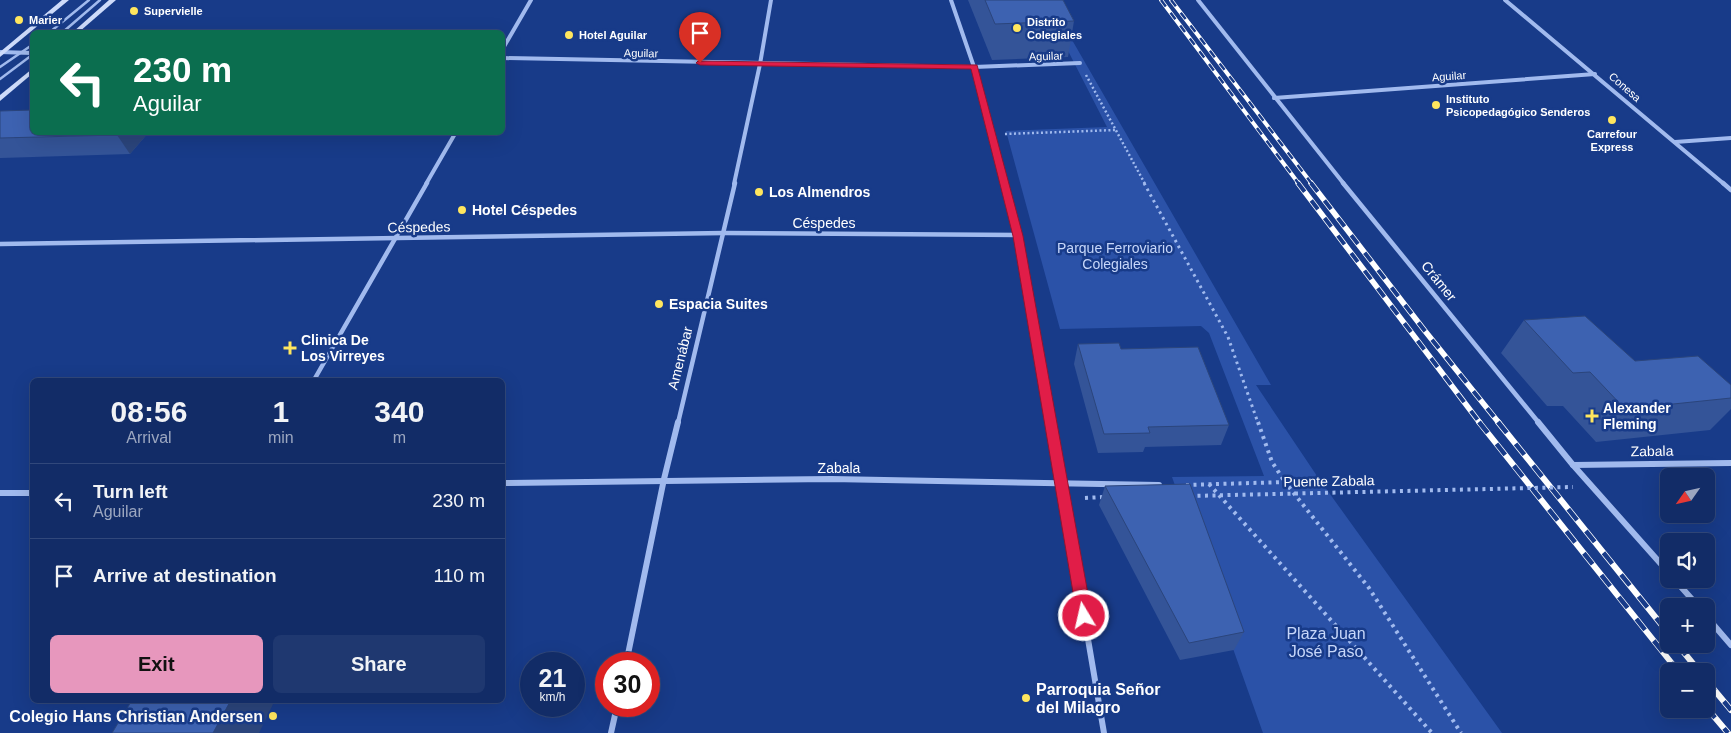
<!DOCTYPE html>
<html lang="en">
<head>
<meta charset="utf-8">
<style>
  body { margin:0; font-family:Arial,sans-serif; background:#1f3870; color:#f1f3f6; height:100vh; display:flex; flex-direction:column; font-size:19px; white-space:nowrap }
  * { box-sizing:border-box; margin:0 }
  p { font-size:16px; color:#9ca7c0 }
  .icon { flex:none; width:28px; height:28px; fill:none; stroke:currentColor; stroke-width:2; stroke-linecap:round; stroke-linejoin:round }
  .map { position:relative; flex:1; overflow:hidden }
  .details { position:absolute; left:30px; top:378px; width:475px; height:325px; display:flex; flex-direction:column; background:#122c67; border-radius:8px; box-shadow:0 5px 20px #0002,0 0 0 1px #31487b }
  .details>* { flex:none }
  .guide { position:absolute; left:30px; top:30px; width:475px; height:105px; border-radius:8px; box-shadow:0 5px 20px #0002,0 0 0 1px #31487b; background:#0b6e4f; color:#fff; overflow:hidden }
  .needle { width:32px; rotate:236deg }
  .fabs { position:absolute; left:1660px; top:468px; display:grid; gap:10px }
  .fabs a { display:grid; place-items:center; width:55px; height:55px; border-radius:8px; background:#122c67; box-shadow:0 5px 20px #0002,0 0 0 1px #31487b; font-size:25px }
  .speed { position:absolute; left:520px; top:652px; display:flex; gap:10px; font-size:25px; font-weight:700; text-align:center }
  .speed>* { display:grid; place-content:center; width:65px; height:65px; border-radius:50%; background:#122c67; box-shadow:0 5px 20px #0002,0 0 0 1px #31487b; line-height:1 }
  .speed small { font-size:12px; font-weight:400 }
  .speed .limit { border:8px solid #d22; background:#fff; color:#111 }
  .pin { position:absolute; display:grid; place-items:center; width:42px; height:42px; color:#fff; margin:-51px -21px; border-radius:50% 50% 50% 0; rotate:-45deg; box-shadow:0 0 5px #0007 }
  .pin .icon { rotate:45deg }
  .me { position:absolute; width:55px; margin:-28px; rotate:351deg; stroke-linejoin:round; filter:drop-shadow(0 0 4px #0008) }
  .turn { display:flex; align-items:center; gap:18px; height:105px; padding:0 20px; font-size:22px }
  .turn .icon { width:65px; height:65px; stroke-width:2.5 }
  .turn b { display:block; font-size:35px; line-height:42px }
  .eta { display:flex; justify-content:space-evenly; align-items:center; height:85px; text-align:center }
  .eta b { font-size:30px; font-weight:700; line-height:35px }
  .cta { display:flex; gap:10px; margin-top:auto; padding:10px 20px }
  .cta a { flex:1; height:58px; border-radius:8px; background:#e797bd; color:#111; font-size:20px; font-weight:700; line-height:58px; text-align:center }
  .cta a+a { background:#1f3870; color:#f1f3f6 }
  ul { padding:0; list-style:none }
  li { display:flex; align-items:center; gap:15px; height:75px; padding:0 20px; border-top:1px solid #31487b }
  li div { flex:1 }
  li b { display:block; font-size:19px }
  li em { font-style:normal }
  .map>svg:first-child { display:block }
  .green { fill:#2b52a8 }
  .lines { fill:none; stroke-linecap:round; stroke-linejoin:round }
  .path-far2 { stroke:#a1baee; stroke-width:2.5; stroke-dasharray:2 2.5; stroke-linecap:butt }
  .path-far1 { stroke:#a1baee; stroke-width:3; stroke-dasharray:2.5 4; stroke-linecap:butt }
  .path { stroke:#a1baee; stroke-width:4; stroke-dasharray:3 4.5; stroke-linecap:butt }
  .service { stroke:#a1baee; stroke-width:2.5 }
  .minor-far2 { stroke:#a1baee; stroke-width:4 }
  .minor-far1 { stroke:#a1baee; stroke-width:4.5 }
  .minor { stroke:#a1baee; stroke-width:6 }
  .secondary { fill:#cedbfa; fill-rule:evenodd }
  .rail-far2-casing { stroke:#fff; stroke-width:4 }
  .rail-far1-casing { stroke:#fff; stroke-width:5.5 }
  .rail-casing { stroke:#fff; stroke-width:6 }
  .rail-far2 { stroke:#183b89; stroke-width:2.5; stroke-dasharray:8; stroke-linecap:butt }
  .rail-far1 { stroke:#183b89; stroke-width:4; stroke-dasharray:11; stroke-linecap:butt }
  .rail { stroke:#183b89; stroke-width:4.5; stroke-dasharray:14; stroke-linecap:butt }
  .path-bridge { stroke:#a1baee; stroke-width:4; stroke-dasharray:3 4.5; stroke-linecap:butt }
  .wall { fill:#345498 }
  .shaded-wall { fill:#2b457c }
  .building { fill:#3d62b1; stroke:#2b457c }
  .route { fill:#e11d48; stroke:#92132f }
  .poi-dot { fill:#ffe65e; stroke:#183b89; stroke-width:2 }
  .labels { text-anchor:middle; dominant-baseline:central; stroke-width:5; stroke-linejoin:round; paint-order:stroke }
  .far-poi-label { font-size:11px; font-weight:bold; fill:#fff; stroke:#183b89; text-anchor:start }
  .far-street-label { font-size:11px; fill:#fff; stroke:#183b89 }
  .poi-label { font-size:14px; font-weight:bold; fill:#fff; stroke:#183b89; text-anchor:start }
  .street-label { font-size:14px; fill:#fff; stroke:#183b89 }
  .park-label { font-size:14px; fill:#c7d7fa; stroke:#183b89 }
  .near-park-label { font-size:16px; fill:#c7d7fa; stroke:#183b89 }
  .near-poi-label { font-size:16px; font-weight:bold; fill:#fff; stroke:#183b89; text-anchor:start }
</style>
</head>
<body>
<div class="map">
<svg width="1731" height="733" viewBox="0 0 1731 733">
  <rect width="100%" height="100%" fill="#183b89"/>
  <path class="green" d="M 1042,0 L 1049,0 L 1271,385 L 1256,385 L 1317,476 L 1502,733 L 1263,733 L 1172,477 L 1264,476 L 1209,333 L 1201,326 L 1060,329 L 1006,131 L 1107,127 Z"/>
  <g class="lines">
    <g class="path-far2">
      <path d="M 1086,75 L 1145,184"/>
      <path d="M 1005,134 L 1116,130"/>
    </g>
    <path class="path-far1" d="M 1144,183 L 1228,337 L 1258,423"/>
    <g class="path">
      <path d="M 1258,422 L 1272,462 L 1285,482"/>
      <path d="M 1209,484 L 1432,733"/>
      <path d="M 1186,485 L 1285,482 L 1369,588 L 1461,733"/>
    </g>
    <g class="service">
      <path d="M 50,32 L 89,0"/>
      <path d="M 63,32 L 100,0"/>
      <path d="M 0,67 L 32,45"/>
      <path d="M 0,79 L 32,55"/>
    </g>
    <g class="minor-far2">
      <path d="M 951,0 L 974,67 L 1005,184"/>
      <path d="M 1198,0 L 1344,184"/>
      <path d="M 1505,0 L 1724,184"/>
      <path d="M 502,50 L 531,0"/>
      <path d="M 0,52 L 32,53"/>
      <path d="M 502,58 L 974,67 L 1080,63"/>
      <path d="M 1274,98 L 1595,74"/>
      <path d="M 1675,142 L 1731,138"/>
      <path d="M 426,184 L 456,132"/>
      <path d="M 734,184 L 760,64 L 771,0"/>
    </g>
    <g class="minor-far1">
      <path d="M 1004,183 L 1018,235 L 1052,423"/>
      <path d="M 1343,183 L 1539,423"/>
      <path d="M 1723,183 L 1731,190"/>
      <path d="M 0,244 L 724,233 L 1018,235"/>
      <path d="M 314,380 L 427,183"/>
      <path d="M 678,423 L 735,183"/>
    </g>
    <g class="minor">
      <path d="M 1051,422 L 1104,733"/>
      <path d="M 1538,422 L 1573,465 L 1669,573"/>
      <path d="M 1573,465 L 1731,463"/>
      <path d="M 502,483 L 831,479 L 1159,485"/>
      <path d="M 0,493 L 32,493"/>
      <path d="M 1674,579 L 1698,606"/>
      <path d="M 1706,616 L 1731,645"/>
      <path d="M 626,664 L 664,479 L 678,422"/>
      <path d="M 611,733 L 617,706"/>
    </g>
    <g class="secondary">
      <path d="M 62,0 L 69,0 L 0,57 L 0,52 Z"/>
      <path d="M 109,0 L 116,0 L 79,32 L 73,32 Z"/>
      <path d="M 32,69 L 32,74 L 0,101 L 0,95 Z"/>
    </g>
    <defs>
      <g id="rail-far2">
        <path d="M 1161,0 L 1299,184"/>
        <path d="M 1171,0 L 1312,184"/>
      </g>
      <g id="rail-far1">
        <path d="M 1298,183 L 1480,423"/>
        <path d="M 1311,183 L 1425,331 L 1499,423"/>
      </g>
      <g id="rail">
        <path d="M 1479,422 L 1678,671"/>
        <path d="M 1498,422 L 1669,634"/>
        <path d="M 1677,644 L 1699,671"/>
        <path d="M 1706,680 L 1731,710"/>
        <path d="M 1706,707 L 1728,733"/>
      </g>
    </defs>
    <use href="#rail-far2" class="rail-far2-casing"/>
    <use href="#rail-far1" class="rail-far1-casing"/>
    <use href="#rail" class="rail-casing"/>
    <use href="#rail-far2" class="rail-far2"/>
    <use href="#rail-far1" class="rail-far1"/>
    <use href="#rail" class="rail"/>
    <g class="path-bridge">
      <path d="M 1190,496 L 1573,487"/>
      <path d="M 1085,498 L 1104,497"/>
    </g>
  </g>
  <g class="wall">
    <path d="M 968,0 L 1063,0 L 1074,21 L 1068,57 L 992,60 Z"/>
    <path d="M 0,111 L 32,132 L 149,132 L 130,154 L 1,158 L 0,158 Z"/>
    <path d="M 1524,320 L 1635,361 L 1731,385 L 1731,409 L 1710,430 L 1596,442 L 1563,406 L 1547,406 L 1501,353 Z"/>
    <path d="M 1078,344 L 1121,349 L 1229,425 L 1221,445 L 1145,447 L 1143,452 L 1098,453 L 1074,364 Z"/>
    <path d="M 1105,486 L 1244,632 L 1234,650 L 1180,660 L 1099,505 Z"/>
  </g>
  <g class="shaded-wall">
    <path d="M 120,132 L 149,132 L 130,154 L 117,135 Z"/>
    <path d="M 231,700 L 275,700 L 259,733 L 213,733 Z"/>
  </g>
  <g class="building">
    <path d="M 985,0 L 1063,0 L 1074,21 L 995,24 Z"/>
    <path d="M 32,110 L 32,132 L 120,132 L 117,135 L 0,138 L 0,111 Z"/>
    <path d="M 1585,316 L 1635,361 L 1698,356 L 1731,385 L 1731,398 L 1625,409 L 1590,372 L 1573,373 L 1524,320 Z"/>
    <path d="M 1119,343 L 1121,349 L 1198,347 L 1229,425 L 1148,427 L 1150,433 L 1104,434 L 1078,344 Z"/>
    <path d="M 1190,484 L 1244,632 L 1189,643 L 1105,486 Z"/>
    <path d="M 132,700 L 231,700 L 213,733 L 112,733 Z"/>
  </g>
  <path class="route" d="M 698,61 L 977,65 L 1023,236 L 1092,616 L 1089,620 L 1084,622 L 1079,620 L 1077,616 L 1013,236 L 971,69 L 700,65 L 696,63 Z"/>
  <g class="poi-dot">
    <circle cx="134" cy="11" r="5"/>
    <circle cx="19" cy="20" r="5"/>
    <circle cx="1017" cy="28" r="5"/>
    <circle cx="569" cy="35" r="5"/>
    <circle cx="1436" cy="105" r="5"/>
    <circle cx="1612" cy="120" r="5"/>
    <circle cx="759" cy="192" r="5"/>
    <circle cx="462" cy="210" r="5"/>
    <circle cx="659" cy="304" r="5"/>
    <path d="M287.5 340.5h5v5h5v5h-5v5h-5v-5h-5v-5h5z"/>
    <path d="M1589.5 408.5h5v5h5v5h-5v5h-5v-5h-5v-5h5z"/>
    <circle cx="1026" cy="698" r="5"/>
    <circle cx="273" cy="716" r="5"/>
  </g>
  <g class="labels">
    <g class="far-poi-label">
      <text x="144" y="11">Supervielle</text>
      <text x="29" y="20">Marier</text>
      <text x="1027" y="22">Distrito<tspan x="1027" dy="13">Colegiales</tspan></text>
      <text x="579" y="35">Hotel Aguilar</text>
      <text x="1446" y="99">Instituto<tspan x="1446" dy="13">Psicopedagógico Senderos</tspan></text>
      <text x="1612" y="134" text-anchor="middle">Carrefour<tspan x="1612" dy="13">Express</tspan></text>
    </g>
    <g class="far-street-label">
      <text transform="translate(641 53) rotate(1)">Aguilar</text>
      <text transform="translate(1046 56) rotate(-2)">Aguilar</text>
      <text transform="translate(1449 76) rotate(-4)">Aguilar</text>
      <text transform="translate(1625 87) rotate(41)">Conesa</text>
    </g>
    <g class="poi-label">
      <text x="769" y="192">Los Almendros</text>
      <text x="472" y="210">Hotel Céspedes</text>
      <text x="669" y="304">Espacia Suites</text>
      <text x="301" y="340">Clinica De<tspan x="301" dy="16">Los Virreyes</tspan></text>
      <text x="1603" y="408">Alexander<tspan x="1603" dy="16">Fleming</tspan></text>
    </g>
    <g class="street-label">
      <text x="824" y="223">Céspedes</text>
      <text transform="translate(419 227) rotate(-1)">Céspedes</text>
      <text transform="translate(1439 281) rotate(51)">Crámer</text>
      <text transform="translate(680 358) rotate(-76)">Amenábar</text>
      <text transform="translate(1652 451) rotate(-1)">Zabala</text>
      <text x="839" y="468">Zabala</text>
      <text transform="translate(1329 481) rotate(-1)">Puente Zabala</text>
    </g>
    <g class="park-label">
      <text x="1115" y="248">Parque Ferroviario<tspan x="1115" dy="16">Colegiales</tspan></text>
    </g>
    <g class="near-park-label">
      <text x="1326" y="633">Plaza Juan<tspan x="1326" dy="18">José Paso</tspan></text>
    </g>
    <g class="near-poi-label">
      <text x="1036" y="689">Parroquia Señor<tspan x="1036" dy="18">del Milagro</tspan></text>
      <text x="263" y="716" text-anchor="end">Colegio Hans Christian Andersen</text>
    </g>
  </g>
</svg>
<div class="fabs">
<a><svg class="needle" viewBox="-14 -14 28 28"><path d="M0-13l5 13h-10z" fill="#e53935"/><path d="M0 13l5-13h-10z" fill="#9ca7c0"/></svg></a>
<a><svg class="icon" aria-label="sound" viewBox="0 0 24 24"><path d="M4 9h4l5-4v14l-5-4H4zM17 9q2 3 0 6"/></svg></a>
<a>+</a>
<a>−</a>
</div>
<div class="speed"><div>21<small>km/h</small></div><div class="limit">30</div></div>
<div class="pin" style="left:700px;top:63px;background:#d93025"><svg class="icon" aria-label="arrive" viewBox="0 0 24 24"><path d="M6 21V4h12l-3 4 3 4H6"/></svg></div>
<svg class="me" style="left:1084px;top:616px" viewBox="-20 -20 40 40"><circle r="17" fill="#e11d48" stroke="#fff" stroke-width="3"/><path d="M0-11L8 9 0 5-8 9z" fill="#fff"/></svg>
<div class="guide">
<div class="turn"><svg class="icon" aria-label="left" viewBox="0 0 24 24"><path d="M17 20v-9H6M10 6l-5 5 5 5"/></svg><div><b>230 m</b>Aguilar</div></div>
</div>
<section class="details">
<div class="eta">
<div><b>08:56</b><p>Arrival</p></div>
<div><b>1</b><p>min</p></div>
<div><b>340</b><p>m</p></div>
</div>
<ul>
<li><svg class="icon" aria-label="left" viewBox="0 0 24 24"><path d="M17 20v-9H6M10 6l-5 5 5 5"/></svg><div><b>Turn left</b><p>Aguilar</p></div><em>230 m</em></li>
<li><svg class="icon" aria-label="arrive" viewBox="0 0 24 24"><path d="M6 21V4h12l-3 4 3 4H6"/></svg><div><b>Arrive at destination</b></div><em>110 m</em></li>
</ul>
<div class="cta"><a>Exit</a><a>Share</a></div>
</section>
</div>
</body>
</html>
